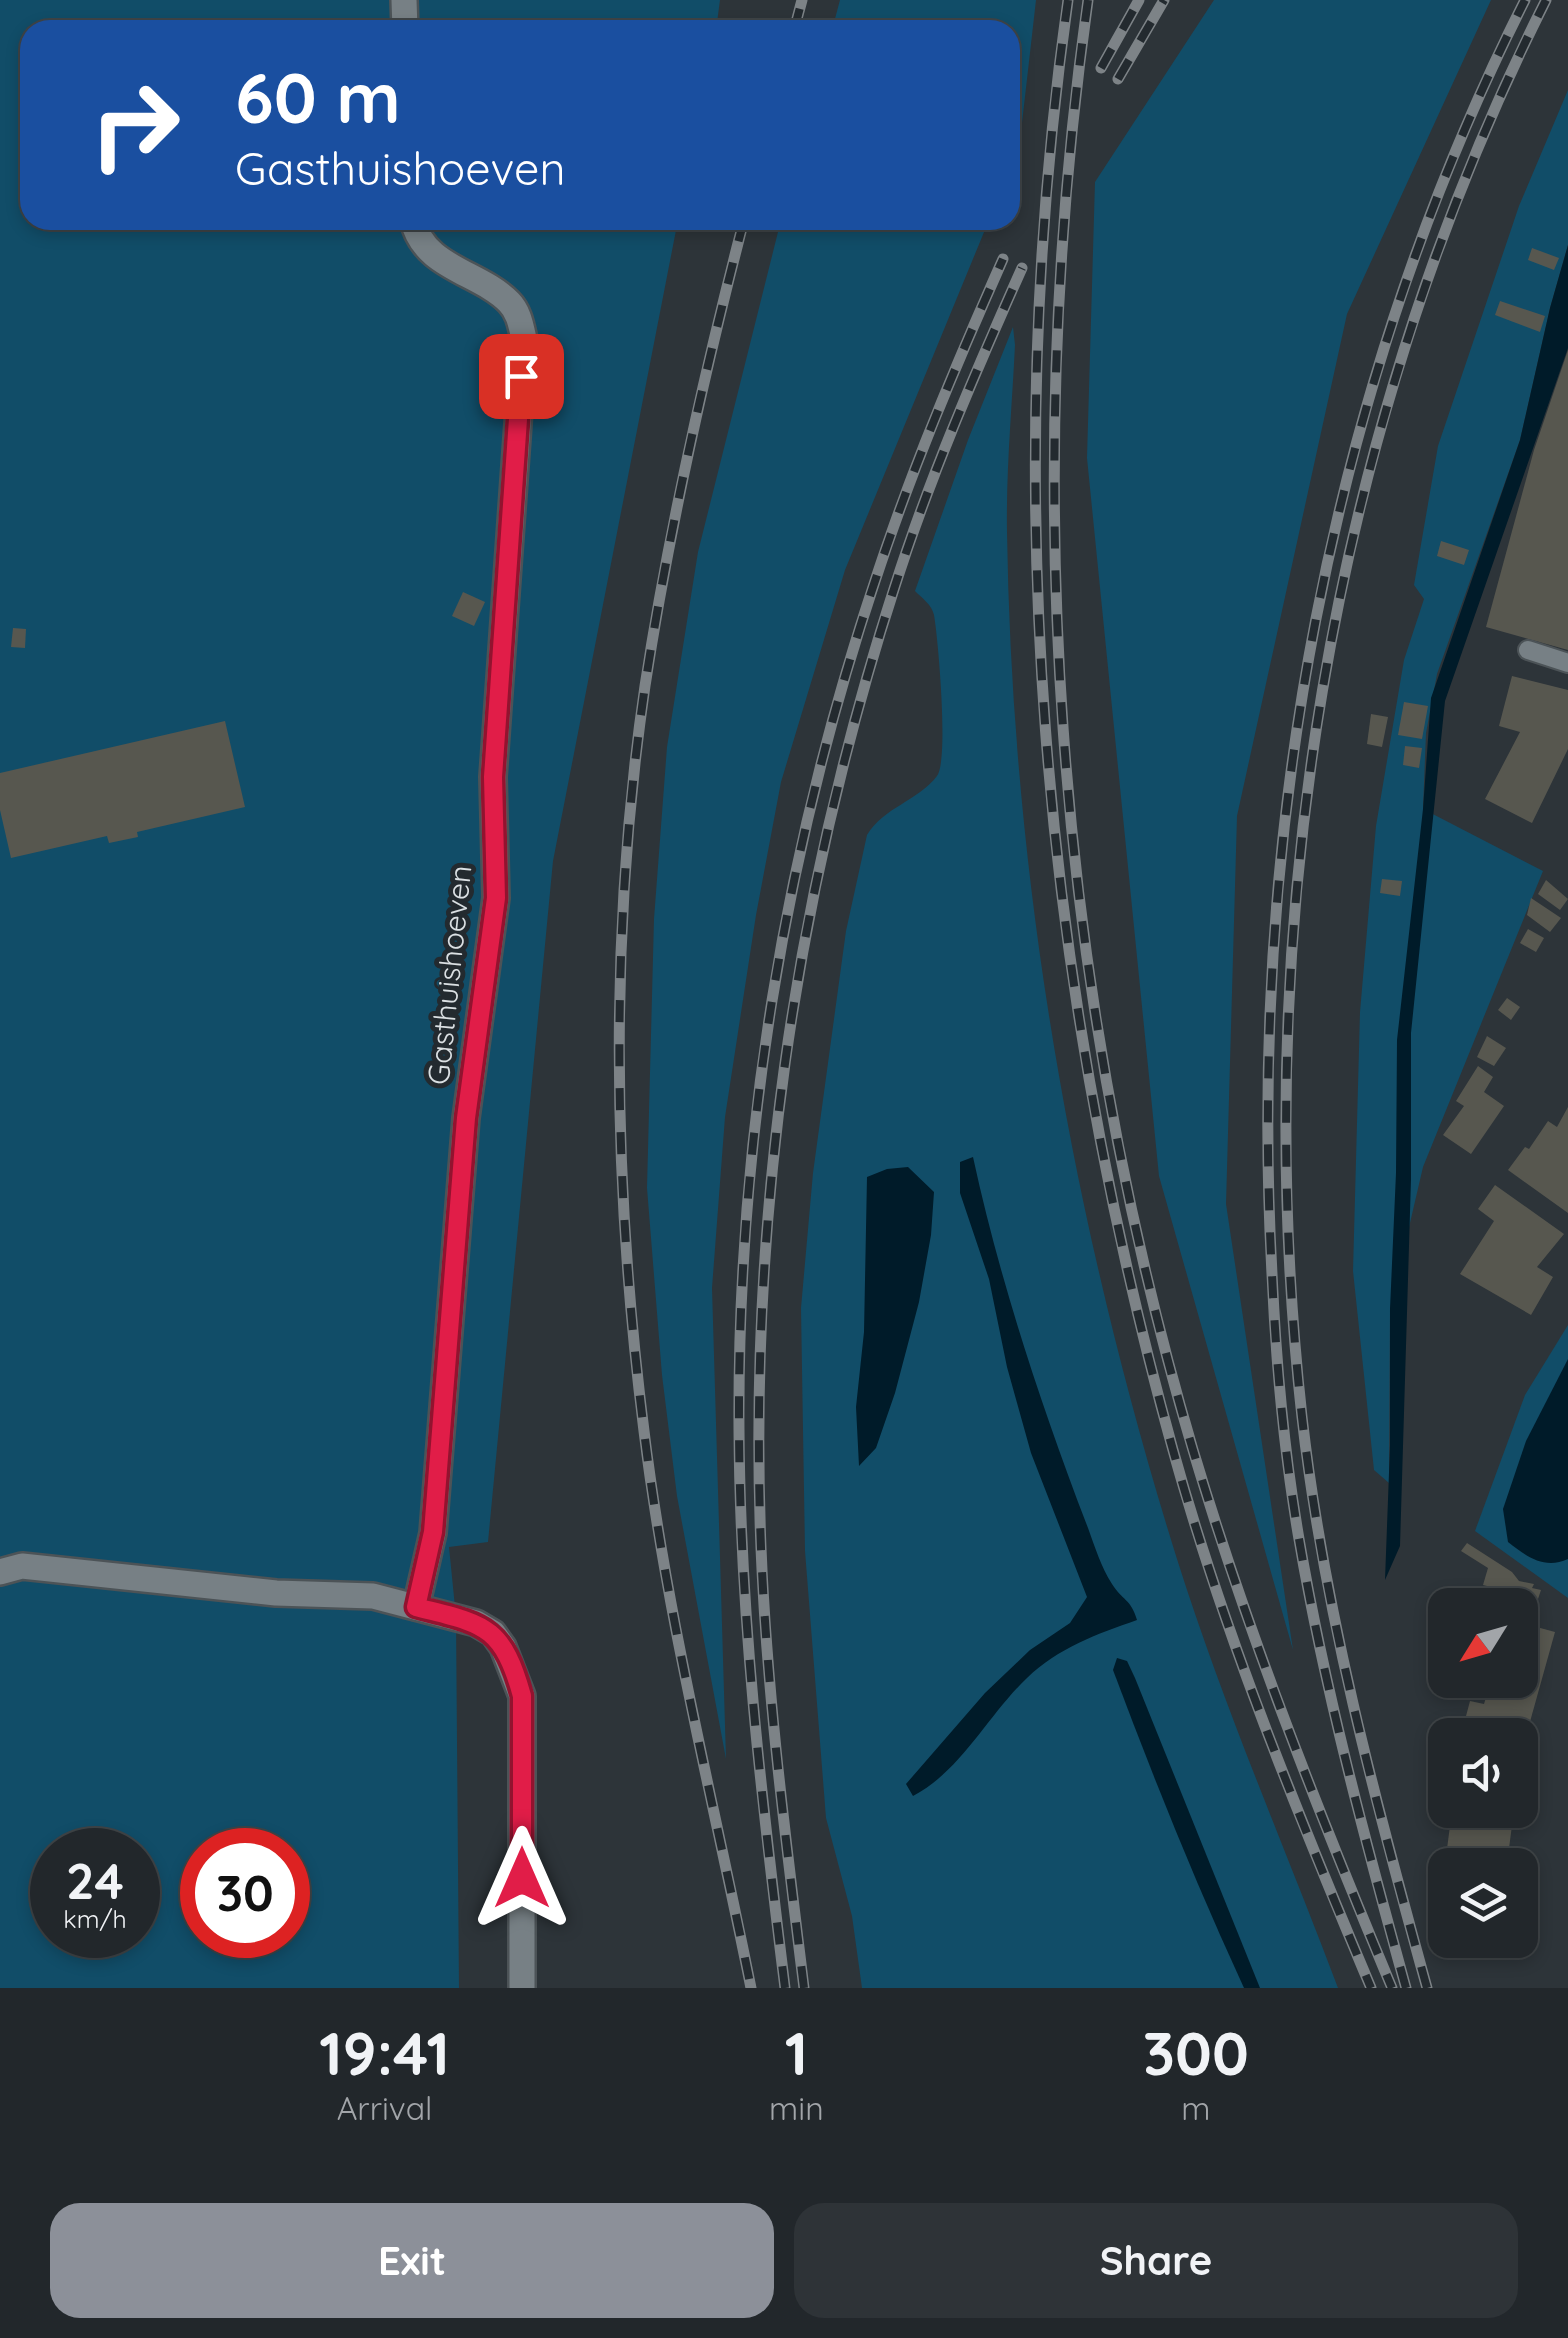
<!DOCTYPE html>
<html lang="en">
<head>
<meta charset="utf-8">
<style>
  body { margin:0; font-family:Quicksand,sans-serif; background:#2e3337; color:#f1f3f6; height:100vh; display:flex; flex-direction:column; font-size:38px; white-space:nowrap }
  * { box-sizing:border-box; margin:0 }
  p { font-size:32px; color:#a2a5a9 }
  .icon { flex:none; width:55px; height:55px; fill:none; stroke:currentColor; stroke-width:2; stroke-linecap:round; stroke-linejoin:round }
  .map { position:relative; height:1988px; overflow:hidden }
  .side { display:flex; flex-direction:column; background:#22272b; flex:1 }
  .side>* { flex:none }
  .guide { position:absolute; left:20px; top:20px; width:1000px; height:210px; border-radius:30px; box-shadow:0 5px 15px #0003,0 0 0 2px #3f4447; background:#1a4fa0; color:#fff; overflow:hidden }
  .needle { width:65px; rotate:233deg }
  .controls { position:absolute; left:1428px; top:1588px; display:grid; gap:20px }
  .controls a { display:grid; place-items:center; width:110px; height:110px; border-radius:20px; background:#22272b; box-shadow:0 5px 15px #0003,0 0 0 2px #3f4447; font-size:50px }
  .speed { position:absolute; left:30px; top:1828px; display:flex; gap:20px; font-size:50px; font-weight:700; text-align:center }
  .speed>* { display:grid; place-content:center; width:130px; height:130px; border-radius:50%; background:#22272b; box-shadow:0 5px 15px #0003,0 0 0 2px #3f4447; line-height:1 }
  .speed small { font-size:25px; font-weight:400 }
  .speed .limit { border:15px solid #d22; background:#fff; color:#111 }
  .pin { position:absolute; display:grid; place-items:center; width:85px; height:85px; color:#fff; margin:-42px; border-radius:20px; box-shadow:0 5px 15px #0006 }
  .me { position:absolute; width:110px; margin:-55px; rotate:0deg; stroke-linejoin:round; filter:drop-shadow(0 0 8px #0008) }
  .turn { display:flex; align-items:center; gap:35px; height:210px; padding:0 50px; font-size:45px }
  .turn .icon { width:130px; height:130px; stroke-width:2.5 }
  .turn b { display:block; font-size:70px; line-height:85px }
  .eta { display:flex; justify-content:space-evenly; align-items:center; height:170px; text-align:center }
  .eta b { font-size:60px; font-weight:700; line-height:70px }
  .action { display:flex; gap:20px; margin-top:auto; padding:20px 50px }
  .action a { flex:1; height:115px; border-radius:30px; background:#8c9099; color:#fff; font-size:40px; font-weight:700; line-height:115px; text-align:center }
  .action a+a { background:#2e3337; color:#f1f3f6 }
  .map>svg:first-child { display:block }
  .green { fill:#114d68; fill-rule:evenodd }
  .water { fill:#001b29 }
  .building { fill:#57574f }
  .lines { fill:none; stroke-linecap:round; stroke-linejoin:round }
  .service-casing { stroke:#4c5357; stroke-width:22 }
  .minor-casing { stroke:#4c5357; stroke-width:30 }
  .service { stroke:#778085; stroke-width:18 }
  .minor { stroke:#778085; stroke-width:25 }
  .rail-casing { stroke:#7d8387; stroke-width:11 }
  .rail { stroke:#232a2f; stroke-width:8; stroke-dasharray:22; stroke-linecap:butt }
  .route-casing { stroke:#92132f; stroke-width:25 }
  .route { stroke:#e11d48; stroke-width:18 }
  .labels { text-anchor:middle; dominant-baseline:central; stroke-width:10; stroke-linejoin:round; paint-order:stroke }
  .street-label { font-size:30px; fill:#dbe0e3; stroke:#232a2f }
</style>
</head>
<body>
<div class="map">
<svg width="1568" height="1988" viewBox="0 0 1568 1988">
  <rect width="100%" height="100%" fill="#2d3439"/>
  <g class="green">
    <path d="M 0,0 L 720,0 L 716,30 L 30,30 L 30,220 L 678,220 L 553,861 L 488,1542 L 449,1547 L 456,1617 L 459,1988 L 0,1988 ZM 52,1850 L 138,1850 L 138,1935 L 52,1935 ZM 202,1850 L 288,1850 L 288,1935 L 202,1935 Z"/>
    <path d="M 840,0 L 1036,0 L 1018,158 L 1010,175 L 1010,30 L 832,30 Z"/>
    <path d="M 1214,0 L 1491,0 L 1347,314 L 1237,816 L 1226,1204 L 1293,1650 L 1159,1176 L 1087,458 L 1095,182 Z"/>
    <path d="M 1568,90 L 1568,245 L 1550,308 L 1520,440 L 1437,674 L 1426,733 L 1423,809 L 1543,871 L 1423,1167 L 1390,1309 L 1389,1483 L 1374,1470 L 1353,1271 L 1360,1012 L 1376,826 L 1404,660 L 1424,599 L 1414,585 L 1438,446 L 1519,206 Z"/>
    <path d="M 781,220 L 989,220 L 845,570 L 781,782 L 756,915 L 725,1117 L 712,1288 L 726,1759 L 677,1496 L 662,1375 L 647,1188 L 654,919 L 667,747 L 698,552 Z"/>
    <path d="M 1013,327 L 1015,345 C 1012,407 1006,470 1007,532 C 1012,880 1073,1227 1177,1559 C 1223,1705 1284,1845 1338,1988 L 862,1988 L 852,1916 L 826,1818 L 805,1551 L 801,1308 L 813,1173 L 846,931 L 867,835 C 884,807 918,801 937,776 C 949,760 938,638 934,615 C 932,605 922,598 915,591 L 968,440 Z"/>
    <path d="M 1568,1325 L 1568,1598 L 1475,1531 L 1525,1395 Z"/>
  </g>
  <g class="water">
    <path d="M 1568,245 L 1568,348 L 1445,701 L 1411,1033 L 1411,1179 L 1400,1546 L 1385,1580 L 1390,1446 L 1390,1309 L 1396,1173 L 1397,1040 L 1423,809 L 1431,698 L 1520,440 L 1550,308 Z"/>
    <path d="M 973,1157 C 1000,1282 1042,1408 1088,1528 C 1095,1547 1101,1567 1112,1584 C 1122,1600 1131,1599 1137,1620 C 1097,1634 1058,1648 1027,1678 C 988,1715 961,1771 913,1796 L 906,1784 L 985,1693 L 1030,1650 L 1070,1623 L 1087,1597 L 1031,1453 L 1007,1367 L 989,1279 L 960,1193 L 960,1162 Z"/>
    <path d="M 908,1167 L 934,1192 L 931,1235 L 919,1302 L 895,1393 L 876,1448 L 859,1466 L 856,1407 L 864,1332 L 867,1177 L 887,1169 Z"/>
    <path d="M 1568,1359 L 1568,1559 C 1544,1570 1526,1556 1508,1542 L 1503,1509 L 1526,1441 Z"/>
    <path d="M 1117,1658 L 1127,1661 L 1135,1678 L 1260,1988 L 1244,1988 C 1196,1884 1153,1777 1113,1670 Z"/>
  </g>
  <g class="building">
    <path d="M 1532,248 L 1559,258 L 1554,270 L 1528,260 Z"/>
    <path d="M 1500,301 L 1545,316 L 1540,332 L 1495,315 Z"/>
    <path d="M 1568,350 L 1568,650 L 1486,627 L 1534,450 Z"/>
    <path d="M 1441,541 L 1469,550 L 1464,565 L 1437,556 Z"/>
    <path d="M 463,592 L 485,602 L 474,626 L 452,616 Z"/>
    <path d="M 13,628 L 26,629 L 25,648 L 11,647 Z"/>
    <path d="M 1512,676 L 1568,690 L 1568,749 L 1532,823 L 1485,799 L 1520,732 L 1499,726 Z"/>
    <path d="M 1404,702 L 1428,706 L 1422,739 L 1398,735 Z"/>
    <path d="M 1371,714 L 1388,717 L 1382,747 L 1367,744 Z"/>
    <path d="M 225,721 L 245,807 L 137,832 L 138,837 L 109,843 L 107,836 L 11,858 L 0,810 L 0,773 Z"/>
    <path d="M 1405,746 L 1422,748 L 1419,768 L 1403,765 Z"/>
    <path d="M 1382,879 L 1402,881 L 1400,896 L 1380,893 Z"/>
    <path d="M 1546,880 L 1568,899 L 1560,910 L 1538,894 Z"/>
    <path d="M 1531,898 L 1561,918 L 1550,932 L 1527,915 Z"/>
    <path d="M 1528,929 L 1544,938 L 1536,952 L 1520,943 Z"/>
    <path d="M 1507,998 L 1520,1007 L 1511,1020 L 1498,1010 Z"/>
    <path d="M 1487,1036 L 1506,1048 L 1494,1066 L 1477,1057 Z"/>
    <path d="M 1478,1066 L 1493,1077 L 1484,1092 L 1504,1106 L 1471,1154 L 1443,1135 L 1464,1106 L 1456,1101 Z"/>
    <path d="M 1568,1107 L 1568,1213 L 1508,1170 L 1525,1147 L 1529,1149 L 1548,1121 L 1557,1127 Z"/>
    <path d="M 1495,1185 L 1564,1234 L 1537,1267 L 1553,1277 L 1531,1315 L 1460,1274 L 1494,1221 L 1478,1209 Z"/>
    <path d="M 1467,1543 L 1512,1572 L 1519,1581 L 1534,1584 L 1532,1588 L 1541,1590 L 1538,1599 L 1483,1585 L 1488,1568 L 1461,1551 Z"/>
    <path d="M 1520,1614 L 1535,1618 L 1533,1626 L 1555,1632 L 1521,1754 L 1520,1735 L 1461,1735 L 1470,1701 L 1484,1704 L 1491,1680 L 1520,1680 Z"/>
    <path d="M 1452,1810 L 1514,1810 L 1508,1856 L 1503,1856 L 1498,1865 L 1455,1865 L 1447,1849 Z"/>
  </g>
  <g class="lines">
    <defs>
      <path id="service" d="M 1528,650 L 1568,663"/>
      <g id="minor">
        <path d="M 404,0 L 405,30"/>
        <path d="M 413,220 C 423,268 480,272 509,302 C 519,312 521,326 524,339 L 493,777 L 496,898 L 466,1118 L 433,1533 L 416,1607"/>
        <path d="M 0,1572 L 22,1566 L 276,1593 L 373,1596 L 476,1623 L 493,1633 L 503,1647 L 522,1696 L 522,1988"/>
      </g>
    </defs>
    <use href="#service" class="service-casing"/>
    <use href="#minor" class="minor-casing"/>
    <use href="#service" class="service"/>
    <use href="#minor" class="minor"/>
    <defs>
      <g id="rail">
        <path d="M 1068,0 C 999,486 1042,978 1173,1450 C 1224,1634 1297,1812 1371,1988"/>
        <path d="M 1088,0 C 1020,482 1055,983 1193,1450 C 1248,1634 1318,1811 1392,1988"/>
        <path d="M 794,30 L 802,0"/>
        <path d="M 1101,68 L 1139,0"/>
        <path d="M 1118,79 L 1164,0"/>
        <path d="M 744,220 C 704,374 669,529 645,686 C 609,932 613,1185 644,1431 C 667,1619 714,1803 751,1988"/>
        <path d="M 785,1988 C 762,1802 740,1617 739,1430 C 737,1143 784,853 875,581 C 911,471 956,365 1003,259"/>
        <path d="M 804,1988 C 786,1842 767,1695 761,1548 C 748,1223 794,898 894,589 C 929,479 975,373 1022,268"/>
        <path d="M 1406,1988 C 1365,1840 1325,1691 1299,1539 C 1284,1452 1276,1362 1272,1274 C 1248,840 1328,390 1525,0"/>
        <path d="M 1427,1988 C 1375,1800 1324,1611 1302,1417 C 1249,937 1328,433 1546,0"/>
      </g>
    </defs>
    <use href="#rail" class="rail-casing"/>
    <use href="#rail" class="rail"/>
  </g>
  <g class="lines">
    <defs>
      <path id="route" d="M 521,376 L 493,777 L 496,898 L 466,1118 L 433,1532 L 416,1607 C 482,1624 502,1623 522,1696 L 522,1878"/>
    </defs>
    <use href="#route" class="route-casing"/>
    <use href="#route" class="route"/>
  </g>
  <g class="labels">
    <g class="street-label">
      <text transform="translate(449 975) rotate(-84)">Gasthuishoeven</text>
    </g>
  </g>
</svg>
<div class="controls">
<a><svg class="needle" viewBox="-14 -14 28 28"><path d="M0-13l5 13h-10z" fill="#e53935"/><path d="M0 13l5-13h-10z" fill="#a2a5a9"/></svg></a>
<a><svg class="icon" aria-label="sound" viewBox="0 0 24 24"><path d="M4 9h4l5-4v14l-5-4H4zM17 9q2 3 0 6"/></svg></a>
<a><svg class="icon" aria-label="layers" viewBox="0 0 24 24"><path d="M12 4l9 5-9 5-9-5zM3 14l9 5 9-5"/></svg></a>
</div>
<div class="speed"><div>24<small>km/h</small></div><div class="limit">30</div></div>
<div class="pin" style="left:521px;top:376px;background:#d93025"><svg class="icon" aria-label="arrive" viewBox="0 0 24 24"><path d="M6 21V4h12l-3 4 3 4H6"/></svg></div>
<svg class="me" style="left:522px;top:1878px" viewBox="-20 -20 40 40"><path d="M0-17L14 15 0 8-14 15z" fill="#e11d48" stroke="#fff" stroke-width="4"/></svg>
<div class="guide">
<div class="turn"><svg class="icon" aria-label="right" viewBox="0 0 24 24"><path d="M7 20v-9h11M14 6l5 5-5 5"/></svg><div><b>60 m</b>Gasthuishoeven</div></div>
</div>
</div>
<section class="side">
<div class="eta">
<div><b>19:41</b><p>Arrival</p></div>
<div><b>1</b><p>min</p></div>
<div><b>300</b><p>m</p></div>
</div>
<div class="action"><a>Exit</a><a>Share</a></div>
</section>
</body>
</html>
